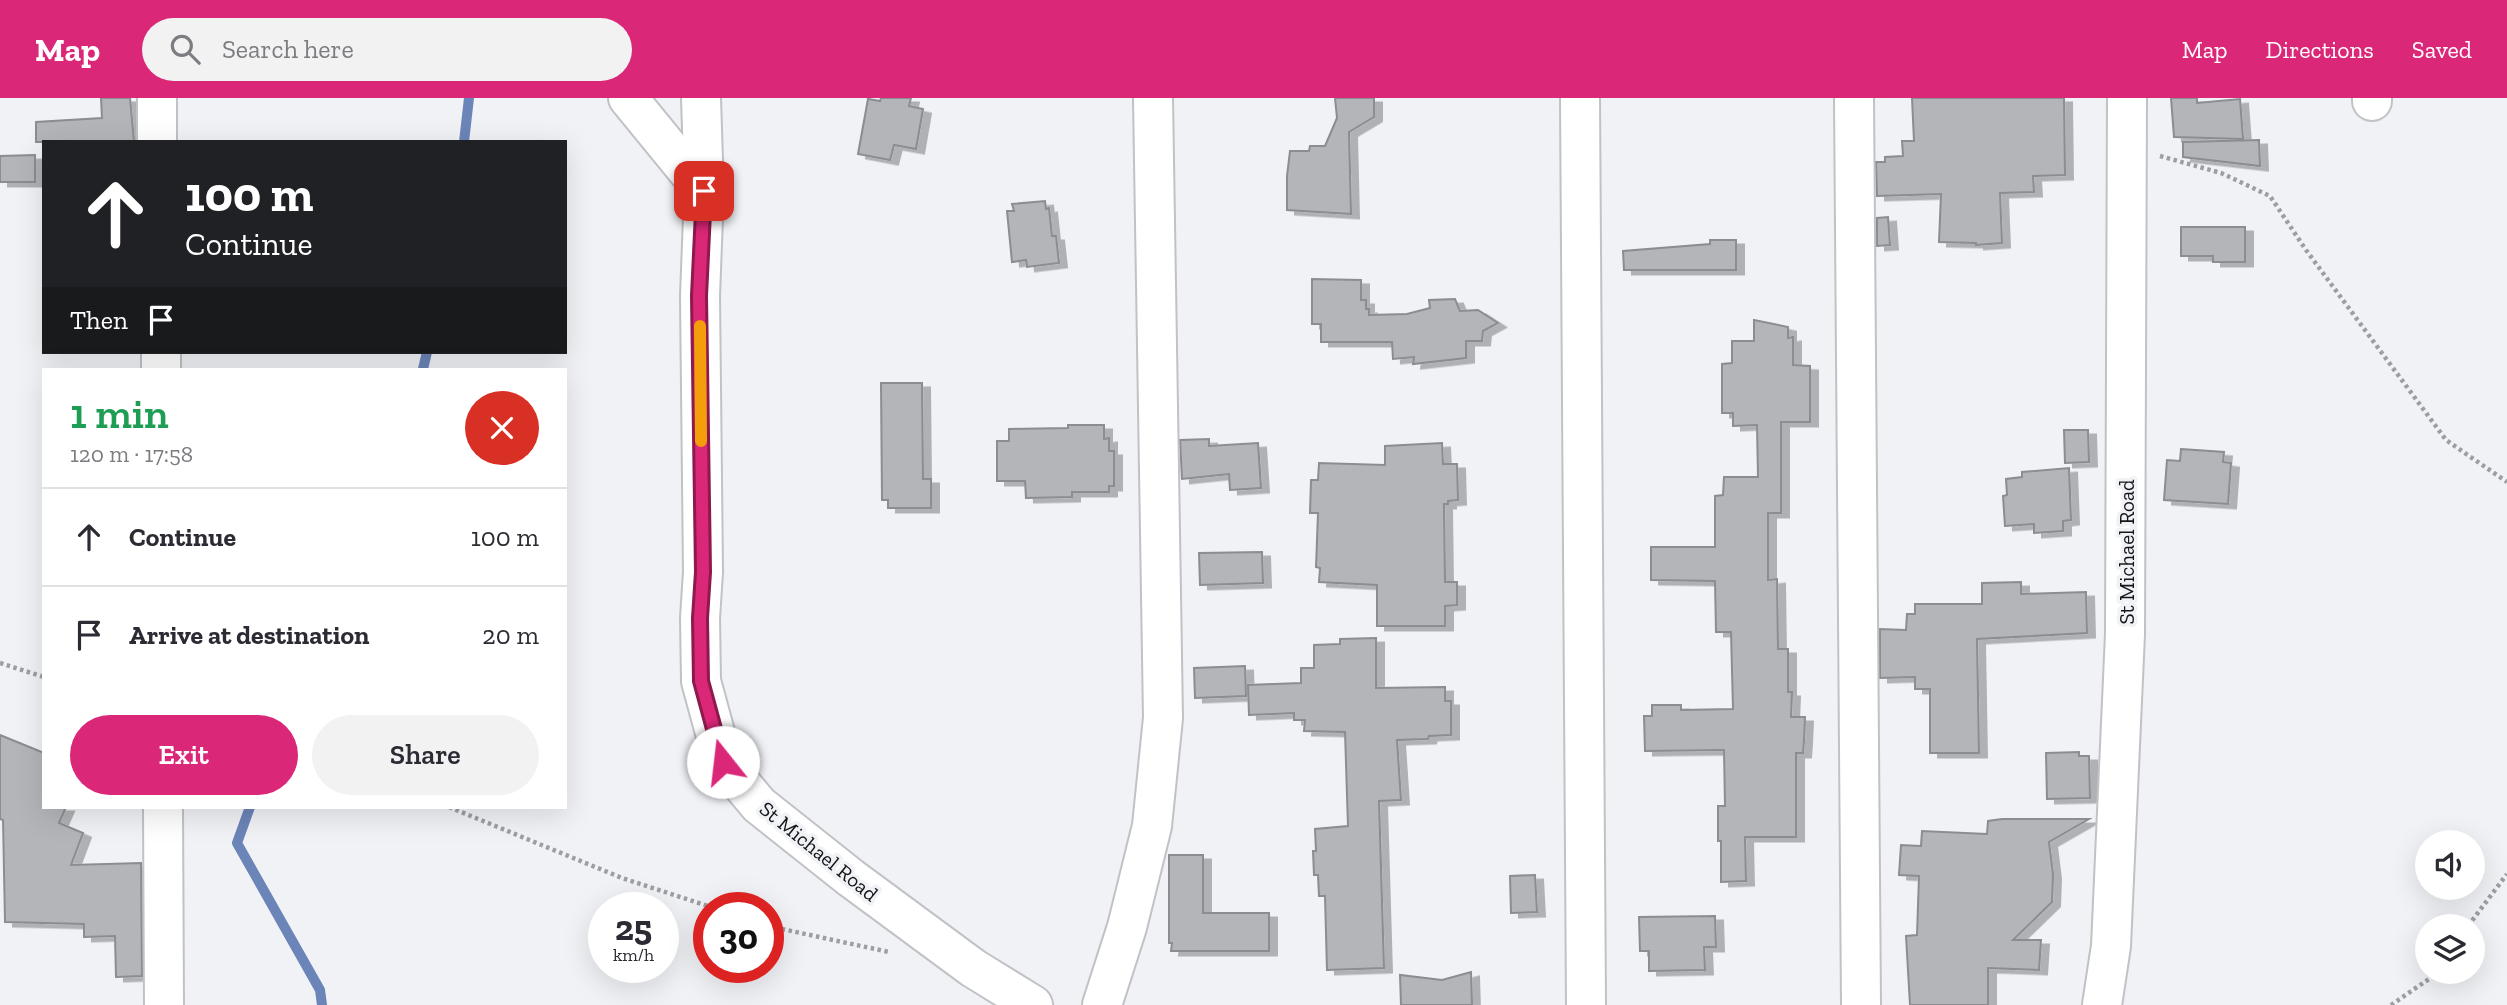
<!DOCTYPE html>
<html lang="en">
<head>
<meta charset="utf-8">
<style>
  body { margin:0; font-family:"Zilla Slab",serif; background:#f2f2f3; color:#2b2b33; height:100vh; display:flex; flex-direction:column; font-size:26px; white-space:nowrap }
  * { box-sizing:border-box; margin:0 }
  p { font-size:23px; color:#7c7c81 }
  .icon { flex:none; width:38px; height:38px; fill:none; stroke:currentColor; stroke-width:2; stroke-linecap:round; stroke-linejoin:round }
  .map { position:relative; flex:1; overflow:hidden }
  .details { position:absolute; left:42px; top:270px; width:525px; height:441px; display:flex; flex-direction:column; background:#fff; border-radius:0px; box-shadow:0 7px 28px #0002 }
  .details>* { flex:none }
  .banner { position:absolute; left:42px; top:42px; width:525px; height:214px; border-radius:0px; box-shadow:0 7px 28px #0002; background:#202124; color:#fff; overflow:hidden }
  .fabs { position:absolute; left:2415px; top:732px; display:grid; gap:14px }
  .fabs a { display:grid; place-items:center; width:70px; height:70px; border-radius:50%; background:#fff; box-shadow:0 7px 28px #0002; font-size:35px }
  .speed { position:absolute; left:588px; top:794px; display:flex; gap:14px; font-size:35px; font-weight:700; text-align:center }
  .speed>* { display:grid; place-content:center; width:91px; height:91px; border-radius:50%; background:#fff; box-shadow:0 7px 28px #0002; line-height:1 }
  .speed small { font-size:18px; font-weight:400 }
  .speed .limit { border:10px solid #d22; background:#fff; color:#111 }
  .pin { position:absolute; display:grid; place-items:center; width:60px; height:60px; color:#fff; margin:-30px; border-radius:14px; box-shadow:0 4px 10px #0006 }
  .me { position:absolute; width:77px; margin:-38px; rotate:344deg; stroke-linejoin:round; filter:drop-shadow(0 0 5px #0008) }
  .turn { display:flex; align-items:center; gap:24px; height:147px; padding:0 28px; font-size:32px }
  .turn .icon { width:91px; height:91px; stroke-width:2.5 }
  .turn b { display:block; font-size:49px; line-height:60px }
  .then { display:flex; align-items:center; height:66px; padding:0 28px; background:#0003; gap:14px; font-size:26px }
  .round { display:grid; place-items:center; flex:none; width:74px; height:74px; border-radius:37px; background:#f2f2f3 }
  .overview { display:flex; align-items:center; justify-content:space-between; height:119px; padding:0 28px }
  h1 { font-size:42px; font-weight:600; line-height:52px; color:#1e9e55 }
  .cta { display:flex; gap:14px; margin-top:auto; padding:14px 28px }
  .cta a { flex:1; height:80px; border-radius:42px; background:#db2777; color:#fff; font-size:28px; font-weight:600; line-height:80px; text-align:center }
  .cta a+a { background:#f2f2f3; color:#2b2b33 }
  ul { padding:0; list-style:none }
  li { display:flex; align-items:center; gap:21px; height:98px; padding:0 28px; border-top:2px solid #e1e1e2 }
  li div { flex:1 }
  li b { display:block; font-size:26px }
  li em { font-style:normal }
  header { display:flex; align-items:center; gap:42px; box-sizing:border-box; height:98px; padding:0 35px; background:#db2777; color:#fff }
  header strong { font-size:33px }
  nav { display:flex; gap:38px; margin-inline-start:auto; font-size:24px }
  .search { width:490px; height:63px; background:#f2f2f3; display:flex; align-items:center; gap:18px; box-sizing:border-box; padding:0 24px; border-radius:38px; color:#7c7c81; font-size:26px }
  .map>svg:first-child { display:block }
  .lines { fill:none; stroke-linecap:round; stroke-linejoin:round }
  .stream { stroke:#6c85b8; stroke-width:10 }
  .building { fill:#b3b5b9; stroke:#8b8d90; stroke-width:2; filter:url(#shadow) }
  .minor-casing { stroke:#c0c2c6; stroke-width:42 }
  .path { stroke:#9d9ea1; stroke-width:4.5; stroke-dasharray:3.5 3.5; stroke-linecap:butt }
  .minor { stroke:#fff; stroke-width:38 }
  .route-casing { stroke:#8e194d; stroke-width:18 }
  .route { stroke:#db2777; stroke-width:12 }
  .slow { stroke:#f59e0b; stroke-width:12 }
  .labels { text-anchor:middle; dominant-baseline:central; stroke-width:7; stroke-linejoin:round; paint-order:stroke }
  .street-label { font-size:21px; fill:#141516; stroke:#f0f2f6 }
</style>
</head>
<body>
<header>
<strong>Map</strong>
<div class="search"><svg class="icon" aria-label="search" viewBox="0 0 24 24"><circle cx="10" cy="10" r="6"/><path d="M15 15l6 6"/></svg>Search here</div>
<nav><a>Map</a><a>Directions</a><a>Saved</a></nav>
</header>
<div class="map">
<svg width="2507" height="907" viewBox="0 0 2507 907">
  <defs>
    <filter id="shadow"><feDropShadow dx="8" dy="4.5" stdDeviation="0" flood-color="#0004"/></filter>
  </defs>
  <rect width="100%" height="100%" fill="#f0f2f6"/>
  <g class="lines">
    <g class="stream">
      <path d="M 464,44 L 469,0"/>
      <path d="M 423,271 L 427,254"/>
      <path d="M 250,709 L 237,745 L 320,892 L 322,907"/>
    </g>
  </g>
  <g class="building">
    <path d="M 101,0 L 130,0 L 134,44 L 36,44 L 36,24 L 102,20 Z"/>
    <path d="M 881,0 L 911,0 L 909,8 L 923,11 L 916,51 L 894,47 L 890,62 L 858,56 L 868,1 L 880,3 Z"/>
    <path d="M 1335,0 L 1374,0 L 1374,19 L 1349,34 L 1351,116 L 1287,112 L 1287,78 L 1290,53 L 1309,53 L 1310,48 L 1325,48 L 1337,20 Z"/>
    <path d="M 1912,0 L 2064,0 L 2065,77 L 2033,78 L 2034,94 L 2000,95 L 2002,145 L 1976,147 L 1976,145 L 1939,144 L 1941,96 L 1877,98 L 1876,64 L 1885,64 L 1885,59 L 1903,58 L 1902,43 L 1914,43 Z"/>
    <path d="M 2171,0 L 2197,0 L 2197,5 L 2240,1 L 2243,41 L 2174,39 Z"/>
    <path d="M 2259,42 L 2260,68 L 2183,59 L 2183,44 Z"/>
    <path d="M 35,57 L 35,84 L 0,84 L 0,58 Z"/>
    <path d="M 1045,103 L 1046,111 L 1049,110 L 1052,138 L 1056,138 L 1059,165 L 1027,169 L 1026,162 L 1012,164 L 1007,113 L 1014,113 L 1012,106 Z"/>
    <path d="M 1888,119 L 1890,147 L 1877,148 L 1877,120 Z"/>
    <path d="M 2181,129 L 2245,129 L 2245,164 L 2213,164 L 2213,158 L 2181,158 Z"/>
    <path d="M 1710,142 L 1736,142 L 1736,172 L 1624,172 L 1623,153 L 1710,146 Z"/>
    <path d="M 1312,181 L 1361,182 L 1361,202 L 1366,202 L 1366,211 L 1369,211 L 1369,217 L 1407,216 L 1430,210 L 1429,202 L 1455,201 L 1460,213 L 1478,212 L 1498,225 L 1483,233 L 1482,243 L 1466,243 L 1466,260 L 1413,266 L 1414,259 L 1393,261 L 1392,244 L 1321,244 L 1321,226 L 1312,226 Z"/>
    <path d="M 1754,222 L 1788,229 L 1788,240 L 1793,239 L 1793,267 L 1810,268 L 1810,324 L 1781,324 L 1781,415 L 1768,415 L 1768,482 L 1777,481 L 1778,551 L 1788,551 L 1788,594 L 1792,594 L 1791,619 L 1805,619 L 1804,642 L 1803,655 L 1796,655 L 1796,739 L 1745,739 L 1746,783 L 1721,784 L 1721,743 L 1718,743 L 1718,708 L 1725,708 L 1724,652 L 1645,653 L 1644,618 L 1652,618 L 1652,607 L 1681,607 L 1681,612 L 1733,611 L 1731,534 L 1716,534 L 1715,483 L 1651,482 L 1651,449 L 1715,449 L 1715,398 L 1723,397 L 1724,379 L 1758,379 L 1757,327 L 1733,328 L 1733,315 L 1722,315 L 1722,266 L 1732,265 L 1732,243 L 1754,243 Z"/>
    <path d="M 881,285 L 922,285 L 923,381 L 931,381 L 931,410 L 888,410 L 888,402 L 882,402 Z"/>
    <path d="M 1068,327 L 1104,327 L 1104,341 L 1109,340 L 1109,353 L 1114,353 L 1114,388 L 1109,388 L 1109,394 L 1072,394 L 1072,399 L 1026,400 L 1025,383 L 997,383 L 997,343 L 1009,343 L 1009,331 L 1068,330 Z"/>
    <path d="M 2064,332 L 2088,332 L 2089,364 L 2065,365 Z"/>
    <path d="M 1209,341 L 1209,348 L 1258,345 L 1261,390 L 1230,392 L 1229,376 L 1182,381 L 1180,342 Z"/>
    <path d="M 1442,345 L 1443,366 L 1457,366 L 1458,402 L 1448,403 L 1448,406 L 1444,406 L 1445,484 L 1457,484 L 1457,507 L 1445,508 L 1445,528 L 1377,528 L 1377,487 L 1319,484 L 1320,470 L 1316,469 L 1318,415 L 1310,415 L 1311,382 L 1318,382 L 1319,365 L 1385,367 L 1385,348 Z"/>
    <path d="M 2181,351 L 2224,354 L 2223,364 L 2231,365 L 2228,406 L 2164,402 L 2167,362 L 2180,363 Z"/>
    <path d="M 2069,370 L 2071,422 L 2063,423 L 2063,433 L 2034,435 L 2034,426 L 2005,428 L 2003,398 L 2007,397 L 2006,381 L 2022,379 L 2022,374 Z"/>
    <path d="M 1262,454 L 1263,485 L 1200,487 L 1199,455 Z"/>
    <path d="M 2021,484 L 2021,496 L 2086,494 L 2087,535 L 1977,541 L 1979,655 L 1930,655 L 1930,591 L 1915,591 L 1915,579 L 1880,580 L 1880,531 L 1906,532 L 1907,516 L 1915,516 L 1915,506 L 1982,506 L 1982,485 Z"/>
    <path d="M 1376,540 L 1376,590 L 1445,589 L 1445,603 L 1451,603 L 1451,637 L 1429,638 L 1428,641 L 1397,642 L 1401,702 L 1379,703 L 1384,870 L 1327,872 L 1325,798 L 1319,798 L 1318,777 L 1314,777 L 1313,753 L 1316,753 L 1315,731 L 1348,728 L 1345,634 L 1304,633 L 1305,622 L 1294,622 L 1294,615 L 1249,617 L 1248,587 L 1301,585 L 1301,570 L 1314,570 L 1314,547 L 1340,546 L 1340,541 Z"/>
    <path d="M 1245,568 L 1246,598 L 1195,600 L 1194,570 Z"/>
    <path d="M 0,637 L 44,655 L 44,709 L 66,709 L 59,725 L 83,735 L 71,767 L 141,765 L 142,878 L 116,879 L 115,838 L 84,839 L 84,826 L 5,824 L 3,722 L 0,721 Z"/>
    <path d="M 2079,654 L 2079,658 L 2089,658 L 2090,700 L 2047,701 L 2046,655 Z"/>
    <path d="M 2002,721 L 2089,721 L 2049,744 L 2053,776 L 2052,804 L 2013,842 L 2041,842 L 2039,872 L 1988,870 L 1988,907 L 1910,907 L 1906,838 L 1917,837 L 1919,778 L 1899,777 L 1901,747 L 1921,748 L 1922,733 L 1987,736 L 1988,723 Z"/>
    <path d="M 1169,757 L 1203,757 L 1203,815 L 1269,815 L 1269,853 L 1171,853 L 1172,845 L 1169,845 Z"/>
    <path d="M 1535,777 L 1537,814 L 1511,815 L 1510,778 Z"/>
    <path d="M 1715,818 L 1716,849 L 1704,849 L 1705,872 L 1649,873 L 1649,853 L 1640,853 L 1639,819 Z"/>
    <path d="M 1471,874 L 1472,907 L 1401,907 L 1400,877 L 1442,882 Z"/>
  </g>
  <g class="lines">
    <defs>
      <g id="minor">
        <path d="M 157,0 L 157,44"/>
        <path d="M 628,0 L 704,93"/>
        <path d="M 701,0 L 704,93 L 700,198 L 703,474 L 700,520 L 701,583 L 723,664 L 759,707 L 851,780 L 973,870 L 1033,907"/>
        <path d="M 1580,0 L 1586,907"/>
        <path d="M 1854,0 L 1861,907"/>
        <path d="M 2372,3 L 2372,0"/>
        <path d="M 161,254 L 161,271"/>
        <path d="M 163,709 L 164,907"/>
        <path d="M 1102,907 L 1127,829 L 1152,728 L 1163,620 L 1153,0"/>
        <path d="M 2102,907 L 2111,848 L 2125,536 L 2127,0"/>
      </g>
    </defs>
    <use href="#minor" class="minor-casing"/>
    <g class="path">
      <path d="M 2160,58 L 2221,75 L 2270,98 L 2306,152 L 2446,342 L 2507,384"/>
      <path d="M 0,565 L 44,579"/>
      <path d="M 449,709 L 622,780 L 714,810"/>
      <path d="M 768,828 L 889,854"/>
      <path d="M 2468,828 L 2507,776"/>
      <path d="M 2391,907 L 2429,881 L 2434,873"/>
    </g>
    <use href="#minor" class="minor"/>
  </g>
  <g class="lines">
    <defs>
      <path id="route" d="M 704,93 L 699,198 L 703,474 L 700,520 L 701,583 L 723,664"/>
    </defs>
    <use href="#route" class="route-casing"/>
    <use href="#route" class="route"/>
    <path class="slow" d="M 700,228 L 701,343"/>
  </g>
  <g class="labels">
    <g class="street-label">
      <text transform="translate(2126 454) rotate(-90)">St Michael Road</text>
      <text transform="translate(819 753) rotate(39)">St Michael Road</text>
    </g>
  </g>
</svg>
<div class="fabs">
<a><svg class="icon" aria-label="sound" viewBox="0 0 24 24"><path d="M4 9h4l5-4v14l-5-4H4zM17 9q2 3 0 6"/></svg></a>
<a><svg class="icon" aria-label="layers" viewBox="0 0 24 24"><path d="M12 4l9 5-9 5-9-5zM3 14l9 5 9-5"/></svg></a>
</div>
<div class="speed"><div>25<small>km/h</small></div><div class="limit">30</div></div>
<div class="pin" style="left:704px;top:93px;background:#d93025"><svg class="icon" aria-label="arrive" viewBox="0 0 24 24"><path d="M6 21V4h12l-3 4 3 4H6"/></svg></div>
<svg class="me" style="left:723px;top:664px" viewBox="-20 -20 40 40"><circle r="19" fill="#fff"/><path d="M0-13L10 11 0 6-10 11z" fill="#db2777"/></svg>
<div class="banner">
<div class="turn"><svg class="icon" aria-label="ahead" viewBox="0 0 24 24"><path d="M12 20V5M6 11l6-6 6 6"/></svg><div><b>100 m</b>Continue</div></div>
<div class="then">Then<svg class="icon" aria-label="arrive" viewBox="0 0 24 24"><path d="M6 21V4h12l-3 4 3 4H6"/></svg></div>
</div>
<section class="details">
<div class="overview"><div><h1>1 min</h1><p>120 m · 17:58</p></div><a class="round" style="background:#d93025;color:#fff"><svg class="icon" aria-label="close" viewBox="0 0 24 24"><path d="M6 6l12 12M18 6L6 18"/></svg></a></div>
<ul>
<li><svg class="icon" aria-label="ahead" viewBox="0 0 24 24"><path d="M12 20V5M6 11l6-6 6 6"/></svg><div><b>Continue</b></div><em>100 m</em></li>
<li><svg class="icon" aria-label="arrive" viewBox="0 0 24 24"><path d="M6 21V4h12l-3 4 3 4H6"/></svg><div><b>Arrive at destination</b></div><em>20 m</em></li>
</ul>
<div class="cta"><a>Exit</a><a>Share</a></div>
</section>
</div>
</body>
</html>
